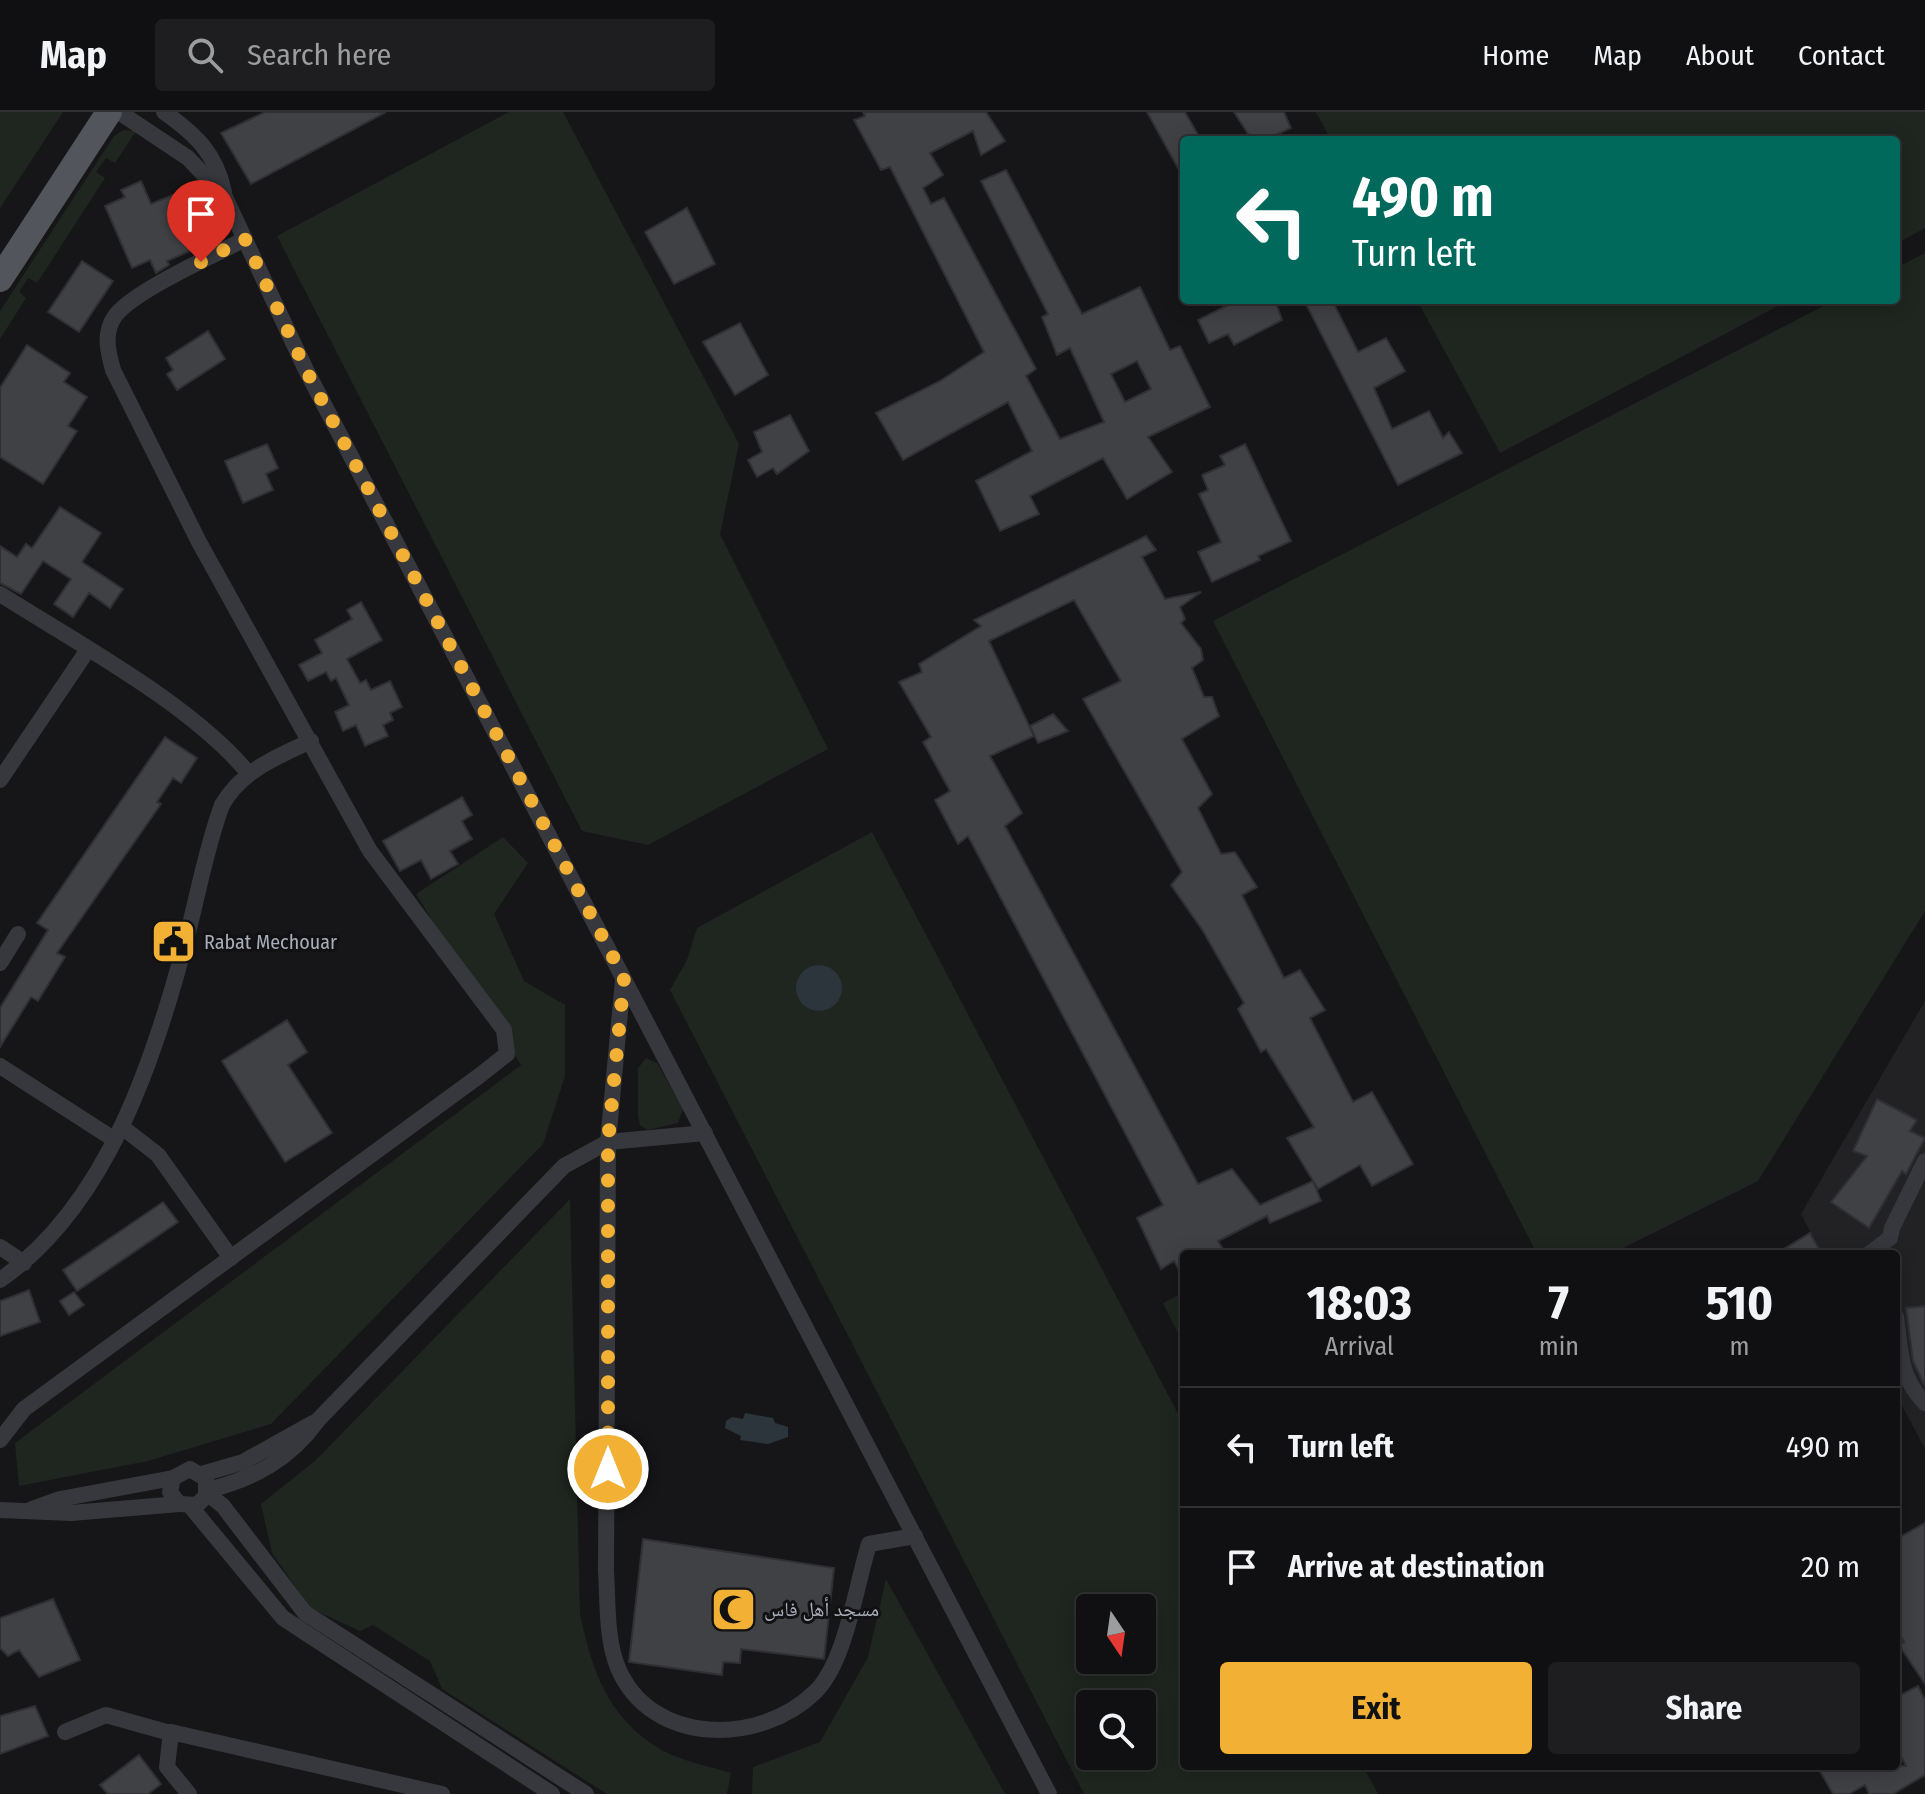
<!DOCTYPE html>
<html lang="en">
<head>
<meta charset="utf-8">
<style>
  body { margin:0; font-family:"Fira Sans Condensed","Noto Naskh Arabic",sans-serif; background:#1e1e20; color:#f1f3f6; height:100vh; display:flex; flex-direction:column; font-size:30px; white-space:nowrap }
  * { box-sizing:border-box; margin:0 }
  p { font-size:26px; color:#9c9d9f }
  .icon { flex:none; width:44px; height:44px; fill:none; stroke:currentColor; stroke-width:2; stroke-linecap:round; stroke-linejoin:round }
  .map { position:relative; flex:1; overflow:hidden }
  .side { position:absolute; left:1180px; top:1138px; width:720px; height:520px; display:flex; flex-direction:column; background:#101012; border-radius:8px; box-shadow:0 4px 20px #0003,0 0 0 2px #303032 }
  .side>* { flex:none }
  .guide { position:absolute; left:1180px; top:24px; width:720px; height:168px; border-radius:8px; box-shadow:0 4px 20px #0003,0 0 0 2px #303032; background:#00695c; color:#fff; overflow:hidden }
  .needle { width:52px; rotate:167deg }
  .controls { position:absolute; left:1076px; top:1482px; display:grid; gap:16px }
  .controls a { display:grid; place-items:center; width:80px; height:80px; border-radius:8px; background:#101012; box-shadow:0 4px 20px #0003,0 0 0 2px #303032; font-size:40px }
  .pin { position:absolute; display:grid; place-items:center; width:68px; height:68px; color:#fff; margin:-82px -34px; border-radius:50% 50% 50% 0; rotate:-45deg; box-shadow:0 0 8px #0007 }
  .pin .icon { rotate:45deg }
  .me { position:absolute; width:88px; margin:-44px; rotate:0deg; stroke-linejoin:round; filter:drop-shadow(0 0 6px #0008) }
  .turn { display:flex; align-items:center; gap:28px; height:168px; padding:0 40px; font-size:36px }
  .turn .icon { width:104px; height:104px; stroke-width:2.5 }
  .turn b { display:block; font-size:56px; line-height:68px }
  .eta { display:flex; justify-content:space-evenly; align-items:center; height:136px; text-align:center }
  .eta b { font-size:48px; font-weight:700; line-height:56px }
  .primary-button { display:flex; gap:16px; margin-top:auto; padding:16px 40px }
  .primary-button a { flex:1; height:92px; border-radius:8px; background:#f2b134; color:#111; font-size:32px; font-weight:700; line-height:92px; text-align:center }
  .primary-button a+a { background:#1e1e20; color:#f1f3f6 }
  ul { padding:0; list-style:none }
  li { display:flex; align-items:center; gap:24px; height:120px; padding:0 40px; border-top:2px solid #303032 }
  li div { flex:1 }
  li b { display:block; font-size:30px }
  li em { font-style:normal }
  header { display:flex; align-items:center; gap:48px; box-sizing:border-box; height:112px; padding:0 40px; background:#101012; border-bottom:2px solid #303032 }
  header strong { font-size:38px }
  nav { display:flex; gap:44px; margin-inline-start:auto; font-size:28px }
  .search { width:560px; height:72px; background:#1e1e20; display:flex; align-items:center; gap:20px; box-sizing:border-box; padding:0 28px; border-radius:8px; color:#9c9d9f; font-size:30px }
  .map>svg:first-child { display:block }
  .built { fill:#222225 }
  .green { fill:#1e261f; fill-rule:evenodd }
  .water { fill:#2c353c }
  .building { fill:#404145; stroke:#303034; stroke-width:2; fill-rule:evenodd }
  .lines { fill:none; stroke-linecap:round; stroke-linejoin:round }
  .minor { stroke:#37383d; stroke-width:16 }
  .primary { stroke:#53555c; stroke-width:26 }
  .route { stroke:#f2b134; stroke-width:14; stroke-dasharray:0 25.2 }
  .labels { text-anchor:middle; dominant-baseline:central; stroke-width:6; stroke-linejoin:round; paint-order:stroke }
  .poi-label { font-size:20px; fill:#a8adb8; stroke:#111113; text-anchor:start }
</style>
</head>
<body>
<header>
<strong>Map</strong>
<div class="search"><svg class="icon" aria-label="search" viewBox="0 0 24 24"><circle cx="10" cy="10" r="6"/><path d="M15 15l6 6"/></svg>Search here</div>
<nav><a>Home</a><a>Map</a><a>About</a><a>Contact</a></nav>
</header>
<div class="map">
<svg width="1925" height="1682" viewBox="0 0 1925 1682">
  <rect width="100%" height="100%" fill="#161618"/>
  <path class="built" d="M 1925,889 L 1925,1337 L 1896,1282 L 1896,1142 L 1822,1142 L 1801,1102 Z"/>
  <g class="green">
    <path d="M 0,0 L 63,0 L 0,96 Z"/>
    <path d="M 509,0 L 563,0 L 739,332 L 720,422 L 828,637 L 648,733 L 582,719 L 277,124 Z"/>
    <path d="M 1316,0 L 1925,0 L 1925,116 L 1896,132 L 1896,28 L 1331,28 Z"/>
    <path d="M 123,18 L 136,19 L 115,51 L 106,46 L 96,60 L 105,66 L 37,171 L 28,166 L 19,180 L 26,186 L 0,227 L 0,199 L 114,24 Z"/>
    <path d="M 1925,141 L 1925,799 L 1758,1069 L 1611,1142 L 1537,1142 L 1213,509 L 1835,188 L 1896,188 L 1896,156 Z"/>
    <path d="M 1417,188 L 1789,188 L 1500,341 Z"/>
    <path d="M 872,720 L 1184,1313 L 1184,1654 L 1363,1654 L 1378,1682 L 1084,1682 L 670,878 L 687,848 L 697,816 ZM 1090,1496 L 1142,1496 L 1142,1548 L 1090,1548 ZM 1090,1592 L 1142,1592 L 1142,1644 L 1090,1644 Z"/>
    <path d="M 503,725 L 528,751 L 494,802 L 524,869 L 565,893 L 565,964 L 543,1032 L 271,1312 L 148,1349 L 19,1374 L 15,1331 L 521,953 L 416,782 Z"/>
    <path d="M 646,946 L 657,951 L 683,997 L 678,1011 L 648,1018 L 640,1013 L 638,1005 L 638,956 Z"/>
    <path d="M 570,1087 L 580,1502 C 592,1558 607,1605 660,1637 C 680,1649 709,1654 731,1661 L 727,1682 L 607,1682 L 442,1577 L 430,1549 L 373,1513 L 360,1519 L 310,1496 L 272,1441 L 261,1392 L 316,1348 Z"/>
    <path d="M 1184,1180 L 1184,1233 L 1163,1191 Z"/>
    <path d="M 886,1467 L 1005,1682 L 752,1682 L 753,1655 L 820,1630 L 868,1545 Z"/>
  </g>
  <g class="water">
    <circle cx="819" cy="876" r="23"/>
    <path d="M 745,1301 L 773,1306 L 775,1311 L 788,1315 L 788,1325 L 768,1332 L 740,1328 L 741,1324 L 725,1316 L 726,1309 L 732,1305 L 743,1307 Z"/>
  </g>
  <g class="building">
    <path d="M 265,0 L 386,0 L 251,72 L 221,21 Z"/>
    <path d="M 863,0 L 986,0 L 1005,29 L 981,43 L 973,19 L 930,41 L 943,63 L 923,76 L 931,92 L 944,86 L 1036,257 L 1026,264 L 1060,327 L 1104,310 L 1070,236 L 1057,243 L 1042,205 L 1048,202 L 981,69 L 1006,58 L 1082,202 L 1140,175 L 1170,238 L 1180,234 L 1210,295 L 1148,325 L 1172,360 L 1127,387 L 1103,346 L 1030,384 L 1039,402 L 1000,419 L 976,369 L 1032,339 L 1008,290 L 903,348 L 876,301 L 940,269 L 984,240 L 890,55 L 881,58 L 854,8 L 865,4 ZM 1137,249 L 1151,277 L 1125,290 L 1111,262 Z"/>
    <path d="M 1147,0 L 1185,0 L 1201,28 L 1184,28 L 1184,67 Z"/>
    <path d="M 1234,0 L 1284,0 L 1291,16 L 1265,28 L 1252,28 Z"/>
    <path d="M 141,69 L 151,92 L 175,82 L 199,135 L 167,149 L 169,153 L 156,161 L 150,148 L 132,156 L 105,94 L 125,85 L 121,78 Z"/>
    <path d="M 687,96 L 715,152 L 674,172 L 645,120 Z"/>
    <path d="M 82,149 L 113,169 L 79,220 L 48,200 Z"/>
    <path d="M 1238,188 L 1275,188 L 1282,208 L 1234,233 L 1228,222 L 1209,231 L 1198,208 Z"/>
    <path d="M 1304,188 L 1332,188 L 1358,240 L 1386,226 L 1405,259 L 1374,276 L 1392,317 L 1429,299 L 1443,326 L 1449,320 L 1462,341 L 1398,373 Z"/>
    <path d="M 740,211 L 768,263 L 735,283 L 703,230 Z"/>
    <path d="M 208,219 L 225,247 L 177,278 L 167,262 L 173,258 L 166,246 Z"/>
    <path d="M 27,233 L 70,261 L 64,270 L 87,285 L 68,314 L 77,319 L 43,372 L 0,345 L 0,276 Z"/>
    <path d="M 790,303 L 809,339 L 777,362 L 773,356 L 757,365 L 748,348 L 762,340 L 754,320 Z"/>
    <path d="M 267,332 L 278,356 L 266,362 L 273,378 L 243,391 L 225,349 Z"/>
    <path d="M 1245,332 L 1291,429 L 1258,444 L 1260,448 L 1212,470 L 1198,440 L 1221,430 L 1199,382 L 1208,378 L 1202,363 L 1225,353 L 1220,344 Z"/>
    <path d="M 60,395 L 101,421 L 82,450 L 123,477 L 110,496 L 89,481 L 73,505 L 54,492 L 71,467 L 43,449 L 21,482 L 0,471 L 0,434 L 17,445 L 26,432 L 32,436 Z"/>
    <path d="M 1146,424 L 1156,438 L 1142,445 L 1165,487 L 1201,480 L 1180,495 L 1185,507 L 1181,511 L 1201,537 L 1203,548 L 1192,556 L 1204,585 L 1212,585 L 1219,604 L 1182,627 L 1212,682 L 1198,696 L 1221,742 L 1235,740 L 1257,775 L 1242,783 L 1284,866 L 1300,858 L 1325,898 L 1310,906 L 1353,990 L 1372,980 L 1413,1052 L 1372,1074 L 1360,1053 L 1318,1077 L 1287,1026 L 1314,1015 L 1266,937 L 1261,940 L 1238,897 L 1244,891 L 1203,819 L 1171,773 L 1182,760 L 1083,587 L 1121,569 L 1074,488 L 989,529 L 1034,624 L 990,644 L 1022,701 L 1005,714 L 1198,1072 L 1232,1057 L 1260,1093 L 1313,1069 L 1321,1089 L 1270,1111 L 1267,1104 L 1218,1129 L 1226,1142 L 1184,1142 L 1184,1166 L 1174,1149 L 1161,1157 L 1137,1106 L 1163,1093 L 968,724 L 958,732 L 935,688 L 950,679 L 923,630 L 931,625 L 899,570 L 922,560 L 919,552 L 981,514 L 974,508 Z"/>
    <path d="M 361,490 L 382,528 L 347,547 L 360,571 L 366,568 L 371,578 L 390,569 L 402,595 L 390,601 L 393,608 L 383,613 L 388,624 L 365,634 L 356,613 L 343,619 L 335,600 L 349,593 L 336,566 L 331,569 L 326,560 L 308,569 L 299,553 L 322,541 L 315,528 L 352,507 L 347,498 Z"/>
    <path d="M 1053,602 L 1068,619 L 1038,631 L 1030,614 Z"/>
    <path d="M 165,625 L 197,646 L 181,671 L 173,666 L 157,690 L 161,692 L 57,841 L 65,845 L 38,889 L 31,885 L 0,935 L 0,896 L 48,818 L 37,811 Z"/>
    <path d="M 462,685 L 472,703 L 462,709 L 472,727 L 450,739 L 458,752 L 431,767 L 421,748 L 400,759 L 383,729 Z"/>
    <path d="M 287,908 L 307,940 L 288,953 L 332,1021 L 285,1050 L 222,949 Z"/>
    <path d="M 1877,987 L 1917,1008 L 1910,1019 L 1925,1026 L 1906,1062 L 1902,1059 L 1869,1116 L 1831,1090 L 1867,1044 L 1853,1039 Z"/>
    <path d="M 163,1090 L 178,1110 L 77,1179 L 63,1158 Z"/>
    <path d="M 1810,1121 L 1822,1142 L 1776,1142 Z"/>
    <path d="M 29,1178 L 40,1210 L 0,1224 L 0,1189 Z"/>
    <path d="M 74,1180 L 84,1193 L 69,1203 L 60,1189 Z"/>
    <path d="M 1925,1194 L 1925,1274 L 1913,1249 L 1906,1196 Z"/>
    <path d="M 1925,1411 L 1925,1572 L 1899,1533 L 1904,1530 L 1896,1514 L 1896,1427 Z"/>
    <path d="M 643,1427 L 834,1456 L 824,1547 L 741,1537 L 740,1551 L 723,1550 L 722,1563 L 629,1550 Z"/>
    <path d="M 53,1487 L 80,1548 L 39,1565 L 19,1538 L 8,1544 L 0,1536 L 0,1506 Z"/>
    <path d="M 1918,1574 L 1925,1588 L 1925,1663 L 1893,1682 L 1869,1682 L 1865,1673 L 1849,1682 L 1833,1682 L 1817,1654 L 1906,1654 L 1896,1635 L 1896,1585 Z"/>
    <path d="M 35,1594 L 48,1624 L 0,1642 L 0,1604 Z"/>
    <path d="M 139,1643 L 161,1672 L 148,1682 L 108,1682 L 100,1673 Z"/>
  </g>
  <g class="lines">
    <g class="minor">
      <path d="M 119,0 L 188,46 L 225,85 L 306,258 L 1049,1682"/>
      <path d="M 164,0 C 195,22 216,41 224,80"/>
      <path d="M 0,482 C 77,531 193,593 249,662"/>
      <path d="M 0,668 L 87,539"/>
      <path d="M 0,851 L 18,822"/>
      <path d="M 623,868 L 608,1030 L 606,1459 C 608,1490 606,1527 618,1556 C 651,1634 760,1634 815,1580 C 846,1550 856,1473 869,1432 L 915,1424"/>
      <path d="M 0,954 L 115,1028"/>
      <path d="M 122,1015 L 158,1043 L 231,1146"/>
      <path d="M 0,1135 L 24,1151"/>
      <path d="M 1869,1142 L 1890,1126 L 1892,1116 L 1925,1049"/>
      <path d="M 0,1168 C 107,1094 154,948 186,828 C 198,783 206,736 222,693 C 242,658 277,645 311,629"/>
      <path d="M 1896,1205 C 1901,1240 1899,1265 1925,1291"/>
      <path d="M 0,1328 L 24,1297 L 479,964 L 507,942 L 504,918 L 370,739 L 199,430 L 113,258 C 108,240 103,221 115,204 C 133,179 215,143 245,127"/>
      <path d="M 202,1362 L 243,1350 L 313,1311"/>
      <path d="M 208,1378 C 254,1367 290,1347 318,1308 L 564,1054 L 608,1030 L 705,1021"/>
      <path d="M 207,1381 L 223,1394 L 305,1501 L 586,1682"/>
      <path d="M 191,1395 L 283,1506 L 552,1682"/>
      <path d="M 32,1397 L 60,1387 L 173,1366 L 190,1357 L 206,1367 L 206,1384 L 197,1393 L 179,1392 L 170,1380 L 173,1366"/>
      <path d="M 0,1398 L 71,1401 L 179,1392"/>
      <path d="M 65,1620 L 106,1603 L 170,1621"/>
      <path d="M 189,1682 L 167,1655 L 171,1620 L 442,1682"/>
    </g>
    <path class="primary" d="M 0,167 L 109,0"/>
  </g>
  <g class="lines">
    <path class="route" d="M 201,150 L 245,127 L 306,258 L 624,866 L 608,1030 L 608,1357"/>
  </g>
  <defs>
    <symbol id="civic-square" viewBox="-11 -11 22 22"><rect x="-9" y="-9" width="18" height="18" rx="4" fill="#f2b134" stroke="#111113"/><path d="M-.6-6.5H3V-4.5H.6V-3L4-1V1h2V6H-6V1h2V-1L-.6-3ZM-1.2 2.5V6h2.4V2.5Z" fill="#111"/></symbol>
    <symbol id="mosque-square" viewBox="-11 -11 22 22"><rect x="-9" y="-9" width="18" height="18" rx="4" fill="#f2b134" stroke="#111113"/><path d="M3.5-4.9A6 6 0 1 0 3.5 4.9A5 5 0 1 1 3.5-4.9Z" fill="#111"/></symbol>
  </defs>
  <g fill-rule="evenodd">
    <use href="#civic-square" x="148" y="804" width="51" height="51"/>
    <use href="#mosque-square" x="708" y="1472" width="51" height="51"/>
  </g>
  <g class="labels">
    <g class="poi-label">
      <text x="204" y="830">Rabat Mechouar</text>
      <text x="764" y="1497">مسجد أهل فاس</text>
    </g>
  </g>
</svg>
<div class="controls">
<a><svg class="needle" viewBox="-14 -14 28 28"><path d="M0-13l5 13h-10z" fill="#e53935"/><path d="M0 13l5-13h-10z" fill="#9c9d9f"/></svg></a>
<a><svg class="icon" aria-label="search" viewBox="0 0 24 24"><circle cx="10" cy="10" r="6"/><path d="M15 15l6 6"/></svg></a>
</div>
<div class="pin" style="left:201px;top:150px;background:#d93025"><svg class="icon" aria-label="arrive" viewBox="0 0 24 24"><path d="M6 21V4h12l-3 4 3 4H6"/></svg></div>
<svg class="me" style="left:608px;top:1357px" viewBox="-20 -20 40 40"><circle r="17" fill="#f2b134" stroke="#fff" stroke-width="3"/><path d="M0-11L8 9 0 5-8 9z" fill="#fff"/></svg>
<div class="guide">
<div class="turn"><svg class="icon" aria-label="left" viewBox="0 0 24 24"><path d="M17 20v-9H6M10 6l-5 5 5 5"/></svg><div><b>490 m</b>Turn left</div></div>
</div>
<section class="side">
<div class="eta">
<div><b>18:03</b><p>Arrival</p></div>
<div><b>7</b><p>min</p></div>
<div><b>510</b><p>m</p></div>
</div>
<ul>
<li><svg class="icon" aria-label="left" viewBox="0 0 24 24"><path d="M17 20v-9H6M10 6l-5 5 5 5"/></svg><div><b>Turn left</b></div><em>490 m</em></li>
<li><svg class="icon" aria-label="arrive" viewBox="0 0 24 24"><path d="M6 21V4h12l-3 4 3 4H6"/></svg><div><b>Arrive at destination</b></div><em>20 m</em></li>
</ul>
<div class="primary-button"><a>Exit</a><a>Share</a></div>
</section>
</div>
</body>
</html>
